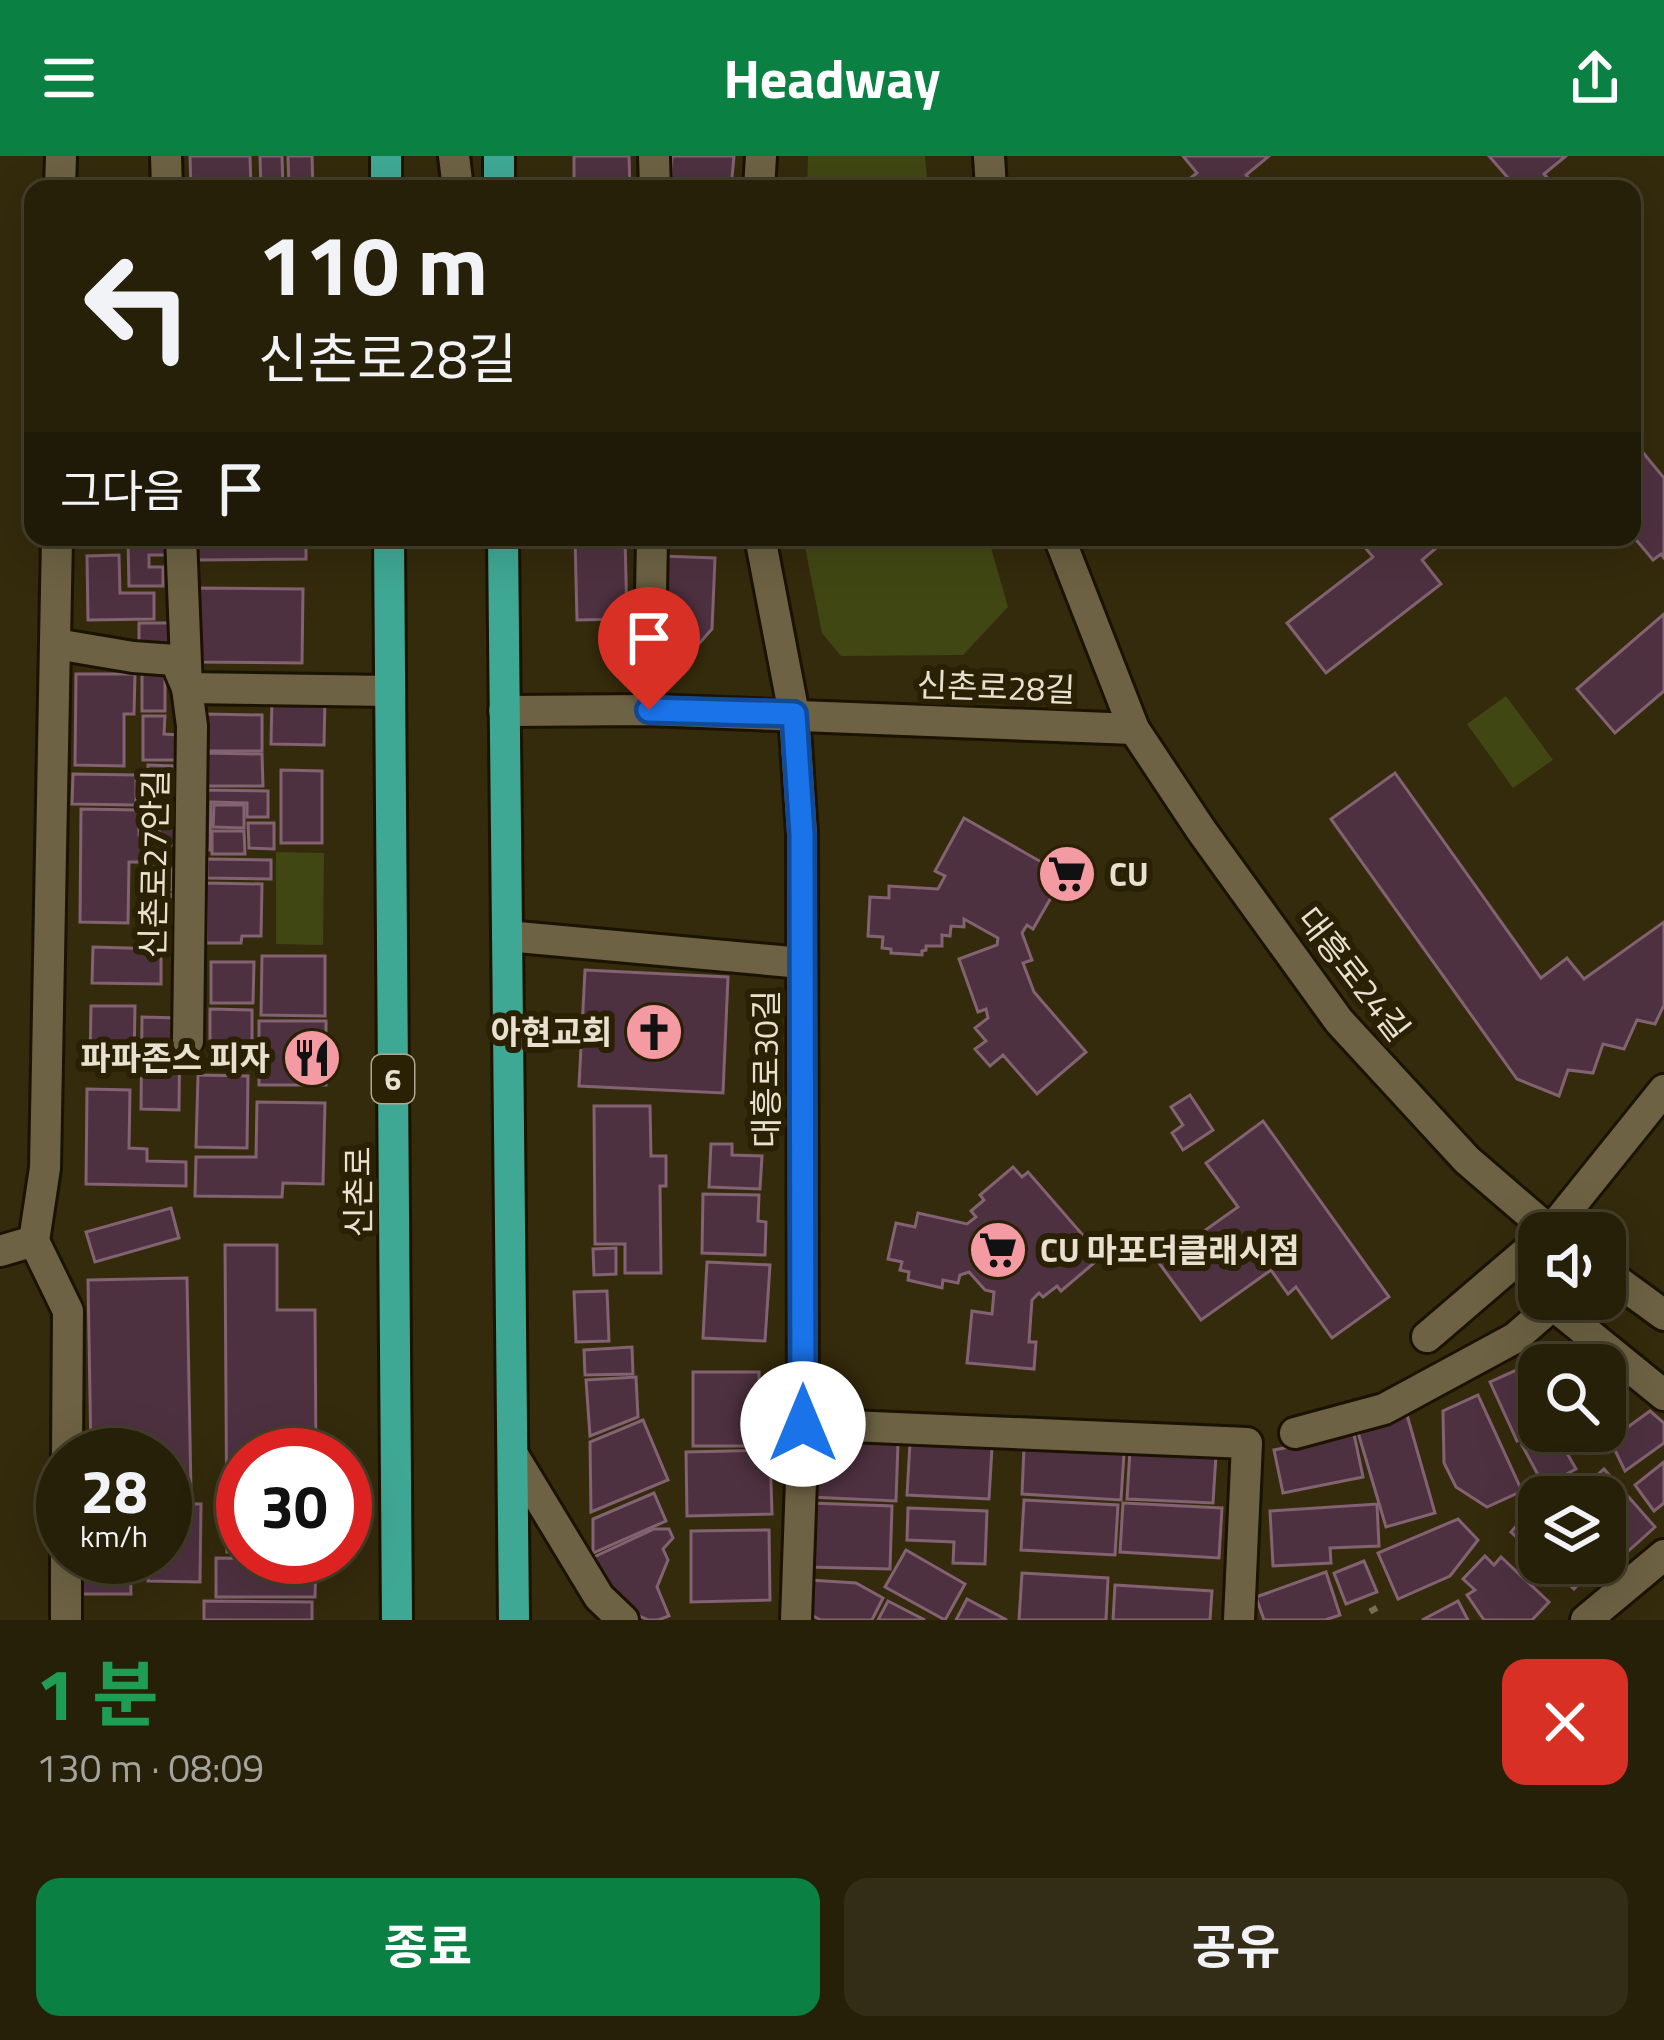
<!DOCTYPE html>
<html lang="ko">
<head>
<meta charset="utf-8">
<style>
  body { margin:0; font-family:"Titillium Web","Noto Sans KR",sans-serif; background:#332d17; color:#f1f3f6; height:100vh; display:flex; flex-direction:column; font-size:45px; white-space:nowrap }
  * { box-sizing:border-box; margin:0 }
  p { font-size:39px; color:#a4a39c }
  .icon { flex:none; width:66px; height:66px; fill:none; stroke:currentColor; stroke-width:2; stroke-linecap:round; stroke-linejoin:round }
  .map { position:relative; height:1464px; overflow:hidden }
  .panel { display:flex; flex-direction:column; background:#272009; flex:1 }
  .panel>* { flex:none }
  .guide { position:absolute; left:24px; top:24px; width:1617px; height:366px; border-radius:24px; box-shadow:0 12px 48px #0002,0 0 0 3px #433e2a; background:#272009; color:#f1f3f6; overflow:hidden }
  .buttons { position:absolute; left:1518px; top:1056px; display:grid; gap:24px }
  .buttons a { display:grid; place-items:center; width:108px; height:108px; border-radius:24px; background:#272009; box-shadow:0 12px 48px #0002,0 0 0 3px #433e2a; font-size:60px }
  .speed { position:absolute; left:36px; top:1272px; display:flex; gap:24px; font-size:60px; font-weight:700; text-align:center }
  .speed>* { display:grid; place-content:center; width:156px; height:156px; border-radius:50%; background:#272009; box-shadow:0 12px 48px #0002,0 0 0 3px #433e2a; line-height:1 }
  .speed small { font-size:30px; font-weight:400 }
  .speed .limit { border:18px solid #d22; background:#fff; color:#111 }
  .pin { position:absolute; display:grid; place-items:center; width:102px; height:102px; color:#fff; margin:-123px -51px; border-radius:50% 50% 50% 0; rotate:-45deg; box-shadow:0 0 12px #0007 }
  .pin .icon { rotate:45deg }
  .me { position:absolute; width:132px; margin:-66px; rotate:0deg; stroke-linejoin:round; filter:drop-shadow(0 0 9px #0008) }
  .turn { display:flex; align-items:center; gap:42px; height:252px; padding:0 36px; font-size:54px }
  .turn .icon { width:156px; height:156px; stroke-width:2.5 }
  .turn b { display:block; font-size:84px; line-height:102px }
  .then { display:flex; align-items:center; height:114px; padding:0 36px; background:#0003; gap:24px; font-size:45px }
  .round { display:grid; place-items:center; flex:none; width:126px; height:126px; border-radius:24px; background:#332d17 }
  .overview { display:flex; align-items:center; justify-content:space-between; height:204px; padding:0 36px }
  h1 { font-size:72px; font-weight:700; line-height:90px; color:#1e9e55 }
  .action { display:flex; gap:24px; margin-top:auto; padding:24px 36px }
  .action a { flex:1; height:138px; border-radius:24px; background:#0b8043; color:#fff; font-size:48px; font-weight:700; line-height:138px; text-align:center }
  .action a+a { background:#332d17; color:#f1f3f6 }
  header { display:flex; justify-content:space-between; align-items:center; height:156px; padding:0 36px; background:#0b8043; color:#fff; font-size:54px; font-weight:700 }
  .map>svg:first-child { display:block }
  .green { fill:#414713 }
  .building { fill:#4e3140; stroke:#836272; stroke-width:3 }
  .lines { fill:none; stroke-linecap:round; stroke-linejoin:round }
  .minor-casing { stroke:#1c1200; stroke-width:36 }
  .major-casing { stroke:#1c1200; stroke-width:36 }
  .path { stroke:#766d54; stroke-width:8; stroke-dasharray:6 9; stroke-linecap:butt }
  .minor { stroke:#6d6243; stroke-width:30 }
  .major { stroke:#3fa894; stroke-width:30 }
  .route-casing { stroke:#114b97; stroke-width:30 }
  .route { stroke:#1a73e8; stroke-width:21 }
  .labels { text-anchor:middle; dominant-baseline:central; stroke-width:12; stroke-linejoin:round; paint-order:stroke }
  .shield { fill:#2a2003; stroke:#afa792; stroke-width:3 }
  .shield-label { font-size:30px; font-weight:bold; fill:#e8e1d0 }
  .street-label { font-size:33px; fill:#e8e1d0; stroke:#2a2003 }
  .poi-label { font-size:33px; font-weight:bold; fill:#e8e1d0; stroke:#2a2003; text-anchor:start }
</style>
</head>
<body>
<header><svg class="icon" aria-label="menu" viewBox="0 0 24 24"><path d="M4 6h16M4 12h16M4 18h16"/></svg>Headway<svg class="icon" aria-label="share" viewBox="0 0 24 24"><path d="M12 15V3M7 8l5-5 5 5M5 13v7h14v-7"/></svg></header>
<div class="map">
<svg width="1664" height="1464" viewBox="0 0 1664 1464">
  <rect width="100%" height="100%" fill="#342a0c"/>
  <g class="green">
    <path d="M 808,0 L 925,0 L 928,33 L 807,33 Z"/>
    <path d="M 803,381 L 988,381 L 1008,451 L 963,499 L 841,500 L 822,477 Z"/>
    <path d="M 1506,540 L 1553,604 L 1513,632 L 1467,568 Z"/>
    <path d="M 276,696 L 324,697 L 323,789 L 276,788 Z"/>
  </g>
  <g class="building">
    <path d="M 190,0 L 250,0 L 251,33 L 191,33 Z"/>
    <path d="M 260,0 L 282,0 L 283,33 L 261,33 Z"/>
    <path d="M 288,0 L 312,0 L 313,33 L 289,33 Z"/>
    <path d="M 574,0 L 629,0 L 630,33 L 574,33 Z"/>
    <path d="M 672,0 L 734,0 L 731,33 L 670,33 Z"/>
    <path d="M 1183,0 L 1269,0 L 1246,19 L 1257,33 L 1176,33 L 1197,17 Z"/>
    <path d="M 1489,0 L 1566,0 L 1544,18 L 1557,33 L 1512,33 L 1515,30 Z"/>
    <rect x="83" y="25" width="31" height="8"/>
    <path d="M 1636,288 L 1664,322 L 1664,402 L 1661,398 L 1653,404 L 1632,379 L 1632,292 Z"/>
    <path d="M 79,381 L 121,381 L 122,389 L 79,390 Z"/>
    <path d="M 128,381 L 166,381 L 166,399 L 149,399 L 149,411 L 163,411 L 163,430 L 129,430 Z"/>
    <path d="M 212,381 L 306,381 L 306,403 L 197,404 L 197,388 L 212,388 Z"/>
    <path d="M 575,381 L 625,381 L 627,463 L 577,464 Z"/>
    <path d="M 1356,381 L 1445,381 L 1447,383 L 1422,404 L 1441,428 L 1326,517 L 1287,467 L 1373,401 Z"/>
    <path d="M 119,399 L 120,437 L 154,437 L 154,463 L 88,464 L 87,400 Z"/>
    <path d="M 662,400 L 715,402 L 712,473 L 681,508 L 658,507 Z"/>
    <path d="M 194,432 L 303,433 L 302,507 L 193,506 Z"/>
    <path d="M 1664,458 L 1664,535 L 1615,577 L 1577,533 Z"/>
    <path d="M 139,467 L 173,467 L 173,494 L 139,495 Z"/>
    <path d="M 142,511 L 165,512 L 165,555 L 142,555 Z"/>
    <path d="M 76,518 L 135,518 L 134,558 L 124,558 L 124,610 L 75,609 Z"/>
    <path d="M 272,541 L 325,542 L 324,589 L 271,588 Z"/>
    <path d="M 206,558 L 262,559 L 262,595 L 206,595 Z"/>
    <path d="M 143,560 L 165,560 L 164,578 L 179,579 L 179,604 L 143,604 Z"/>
    <path d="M 205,597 L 262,598 L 263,630 L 205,630 Z"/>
    <path d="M 148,609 L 175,610 L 175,640 L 147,640 Z"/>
    <path d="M 281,614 L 322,615 L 322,687 L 281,687 Z"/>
    <path d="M 1395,617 L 1541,822 L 1567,802 L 1584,823 L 1664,766 L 1664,849 L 1655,868 L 1637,864 L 1624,893 L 1603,888 L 1593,917 L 1568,914 L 1559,940 L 1517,923 L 1331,663 Z"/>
    <path d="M 73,618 L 136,619 L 136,649 L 72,648 Z"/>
    <path d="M 200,634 L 268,635 L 268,661 L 247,661 L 247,647 L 211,646 L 210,694 L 199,693 Z"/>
    <path d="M 214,649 L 244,649 L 244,672 L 213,671 Z"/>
    <path d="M 81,653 L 139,654 L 139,679 L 150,679 L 150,706 L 129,706 L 128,767 L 80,766 Z"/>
    <path d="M 964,662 L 1064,719 L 1033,773 L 1027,769 L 1022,777 L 1032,804 L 1023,807 L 1034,836 L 1086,896 L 1037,938 L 1003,899 L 990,910 L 975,893 L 986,885 L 975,872 L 988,862 L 986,853 L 978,856 L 959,803 L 997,789 L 998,782 L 964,763 L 964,771 L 951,770 L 950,780 L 942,779 L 942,790 L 926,790 L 926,794 L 922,795 L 922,799 L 891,797 L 891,793 L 882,792 L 883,781 L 868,780 L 870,741 L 889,742 L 889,730 L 938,733 L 945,720 L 935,715 Z"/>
    <path d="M 248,667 L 274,667 L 274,693 L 249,692 Z"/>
    <path d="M 159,668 L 180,669 L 180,689 L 159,689 Z"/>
    <path d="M 212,675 L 244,675 L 245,698 L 212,698 Z"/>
    <path d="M 207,703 L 271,704 L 271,723 L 207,722 Z"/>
    <rect x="142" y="711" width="30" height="23"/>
    <path d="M 206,727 L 262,728 L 261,780 L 242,780 L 241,787 L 206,787 Z"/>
    <path d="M 141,738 L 172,738 L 171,767 L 141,766 Z"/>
    <path d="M 93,791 L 161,793 L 161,828 L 92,827 Z"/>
    <path d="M 262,800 L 325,800 L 325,860 L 261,859 Z"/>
    <path d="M 211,806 L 254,806 L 253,847 L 211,847 Z"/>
    <path d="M 585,814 L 728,821 L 723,937 L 579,930 Z"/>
    <path d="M 91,850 L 135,850 L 134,907 L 90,906 Z"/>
    <path d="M 210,853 L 252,854 L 252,899 L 210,899 Z"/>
    <path d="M 142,861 L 180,862 L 179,954 L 141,953 Z"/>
    <rect x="259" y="865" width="67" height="64"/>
    <path d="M 198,919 L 248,920 L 247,992 L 196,991 Z"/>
    <path d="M 87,933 L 130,934 L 129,992 L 147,993 L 147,1005 L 186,1006 L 186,1030 L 86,1028 Z"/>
    <path d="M 1190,939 L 1213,974 L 1183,994 L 1172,977 L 1183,969 L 1171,951 Z"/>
    <path d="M 257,946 L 325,947 L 323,1028 L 283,1027 L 282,1041 L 195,1040 L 196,1001 L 256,1001 Z"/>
    <path d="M 594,950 L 650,950 L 651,1000 L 666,1000 L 666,1030 L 660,1030 L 661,1117 L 625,1117 L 625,1088 L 595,1088 Z"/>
    <path d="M 1263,965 L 1389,1141 L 1332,1182 L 1296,1131 L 1288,1138 L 1271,1114 L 1201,1164 L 1159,1107 L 1238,1051 L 1206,1007 Z"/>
    <path d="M 711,988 L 732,988 L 732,999 L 762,1000 L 760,1033 L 709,1031 Z"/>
    <path d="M 1013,1011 L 1022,1021 L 1028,1016 L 1094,1092 L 1086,1098 L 1094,1107 L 1061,1135 L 1057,1130 L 1043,1141 L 1039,1137 L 1032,1144 L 1029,1186 L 1036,1186 L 1034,1213 L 967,1207 L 972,1155 L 992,1158 L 994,1136 L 985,1134 L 969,1116 L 960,1119 L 958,1127 L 943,1124 L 942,1132 L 908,1124 L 909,1116 L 900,1114 L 902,1106 L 888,1103 L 896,1067 L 915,1071 L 918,1057 L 967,1068 L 976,1061 L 971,1055 L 984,1044 L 980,1039 Z"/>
    <path d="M 703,1038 L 759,1039 L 758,1065 L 766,1066 L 765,1099 L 702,1097 Z"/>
    <path d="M 171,1052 L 179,1082 L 95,1106 L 86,1076 Z"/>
    <path d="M 225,1089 L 277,1089 L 277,1154 L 315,1154 L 316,1299 L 243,1299 L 243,1396 L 227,1396 Z"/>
    <path d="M 616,1092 L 616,1118 L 594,1119 L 593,1093 Z"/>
    <path d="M 707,1106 L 770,1109 L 765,1185 L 703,1182 Z"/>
    <path d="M 187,1122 L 191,1337 L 165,1337 L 165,1299 L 91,1299 L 88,1124 Z"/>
    <path d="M 607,1135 L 609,1185 L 576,1186 L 574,1136 Z"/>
    <path d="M 632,1191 L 633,1218 L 585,1219 L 584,1194 Z"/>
    <path d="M 1586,1196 L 1602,1209 L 1561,1209 L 1561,1208 Z"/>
    <path d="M 1552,1198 L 1557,1209 L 1539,1209 L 1539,1275 L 1517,1285 L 1490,1226 Z"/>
    <path d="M 1605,1211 L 1627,1229 L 1605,1241 Z"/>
    <rect x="693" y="1216" width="66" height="74"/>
    <path d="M 636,1221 L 638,1261 L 590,1280 L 586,1224 Z"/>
    <path d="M 1478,1239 L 1522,1335 L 1487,1351 L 1456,1331 L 1444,1307 L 1443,1255 Z"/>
    <path d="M 1650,1255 L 1664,1267 L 1664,1287 L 1625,1315 L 1610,1284 Z"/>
    <path d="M 1407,1259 L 1435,1357 L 1386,1371 L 1357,1273 Z"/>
    <path d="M 643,1264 L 668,1324 L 591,1356 L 590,1286 Z"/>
    <path d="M 1548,1275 L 1577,1275 L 1581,1283 L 1564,1292 L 1576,1313 L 1544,1330 L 1522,1289 Z"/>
    <path d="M 1354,1278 L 1363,1321 L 1283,1337 L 1274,1294 Z"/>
    <path d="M 812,1285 L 898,1287 L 896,1345 L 810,1341 Z"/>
    <path d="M 910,1287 L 992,1292 L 989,1343 L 907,1339 Z"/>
    <path d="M 1024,1291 L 1124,1297 L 1121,1344 L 1022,1338 Z"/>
    <path d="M 770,1294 L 772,1358 L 687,1360 L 686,1296 Z"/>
    <path d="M 1130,1294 L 1216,1299 L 1213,1347 L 1127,1343 Z"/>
    <path d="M 1664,1306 L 1664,1347 L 1654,1355 L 1635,1329 Z"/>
    <path d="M 1604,1313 L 1655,1371 L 1614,1408 L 1605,1398 L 1605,1341 L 1573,1341 Z"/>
    <path d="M 654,1337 L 666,1365 L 593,1397 L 593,1363 Z"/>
    <path d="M 1024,1344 L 1118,1349 L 1115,1399 L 1021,1394 Z"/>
    <path d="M 810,1347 L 892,1350 L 890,1413 L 808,1411 Z"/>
    <path d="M 1123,1347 L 1222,1352 L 1219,1402 L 1120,1396 Z"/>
    <path d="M 165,1348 L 201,1348 L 200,1426 L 148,1425 L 148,1401 L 165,1401 Z"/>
    <path d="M 1377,1348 L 1379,1390 L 1330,1392 L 1331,1407 L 1273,1410 L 1270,1355 Z"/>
    <path d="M 908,1352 L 987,1355 L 985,1408 L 953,1407 L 954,1386 L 907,1384 Z"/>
    <path d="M 1531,1353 L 1539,1360 L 1539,1401 L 1511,1376 Z"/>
    <path d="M 1458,1363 L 1478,1384 L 1450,1420 L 1398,1443 L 1378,1397 Z"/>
    <path d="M 654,1373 L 669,1373 L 673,1382 L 663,1393 L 668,1404 L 657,1431 L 669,1460 L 658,1464 L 648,1464 L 615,1448 L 594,1401 Z"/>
    <path d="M 769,1374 L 770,1444 L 691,1446 L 691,1375 Z"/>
    <path d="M 906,1394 L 965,1428 L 945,1464 L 885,1431 Z"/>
    <path d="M 1485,1400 L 1494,1409 L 1501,1401 L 1549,1446 L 1532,1464 L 1484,1464 L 1467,1439 L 1475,1434 L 1463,1423 Z"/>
    <path d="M 78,1401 L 130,1401 L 131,1438 L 79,1438 Z"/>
    <path d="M 216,1402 L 316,1403 L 315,1441 L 216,1441 Z"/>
    <path d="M 1364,1405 L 1377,1436 L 1346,1448 L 1334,1417 Z"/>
    <path d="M 1545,1407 L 1591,1407 L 1595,1411 L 1574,1433 Z"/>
    <path d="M 1326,1416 L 1340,1459 L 1325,1464 L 1264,1464 L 1256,1441 Z"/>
    <path d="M 1022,1417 L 1108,1422 L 1106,1464 L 1019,1464 Z"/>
    <path d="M 810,1424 L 856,1427 L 883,1442 L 872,1464 L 821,1464 L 813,1460 L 807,1444 Z"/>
    <path d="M 1115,1429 L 1212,1435 L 1210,1464 L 1113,1464 Z"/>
    <path d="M 967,1443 L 1007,1464 L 956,1464 Z"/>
    <path d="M 204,1445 L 312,1446 L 312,1464 L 204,1464 Z"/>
    <path d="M 888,1445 L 925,1464 L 878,1464 Z"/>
    <path d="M 1458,1445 L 1468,1464 L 1422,1464 Z"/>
  </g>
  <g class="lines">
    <defs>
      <g id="minor">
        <path d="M 166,0 L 167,33"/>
        <path d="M 454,0 L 458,33"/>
        <path d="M 654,0 L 655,33"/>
        <path d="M 989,0 L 991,33"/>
        <path d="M 60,33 L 61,0"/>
        <path d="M 759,33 L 761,0"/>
        <path d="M 181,381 L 187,532 L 192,570 L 188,885"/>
        <path d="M 760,381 L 794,558 L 802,678 L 803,1268 L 796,1464"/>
        <path d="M 56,488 L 133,501 L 175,504 L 187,532 L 390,535"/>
        <path d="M 649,554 L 652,381"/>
        <path d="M 504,555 L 649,554 L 1134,573 L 1059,381"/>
        <path d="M 1134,573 L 1201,674 L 1339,865 L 1467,1004 L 1552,1077"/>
        <path d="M 507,780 L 802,807"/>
        <path d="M 1549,1077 L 1664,934"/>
        <path d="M 34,1085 L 45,1012 L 57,381"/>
        <path d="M 34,1085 L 68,1155 L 67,1299"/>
        <path d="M 0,1095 L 34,1085"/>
        <path d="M 1605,1116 L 1664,1159"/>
        <path d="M 1427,1181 L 1539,1085"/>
        <path d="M 803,1268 L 1247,1287 L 1239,1464"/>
        <path d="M 1295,1277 L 1384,1253 L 1515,1182 L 1553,1149 L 1664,1239"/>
        <path d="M 513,1299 L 599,1441 L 623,1464"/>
        <path d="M 66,1464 L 66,1401"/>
        <path d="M 1586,1464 L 1664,1399"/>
      </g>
      <g id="major">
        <path d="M 386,0 L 386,33"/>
        <path d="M 499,0 L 499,33"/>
        <path d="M 389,381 L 397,1464"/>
        <path d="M 503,381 L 514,1464"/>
      </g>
    </defs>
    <use href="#minor" class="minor-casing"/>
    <use href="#major" class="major-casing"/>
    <g class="path">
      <path d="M 1605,1260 L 1622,1250"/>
      <path d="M 1372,1451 L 1379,1464"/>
    </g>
    <use href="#minor" class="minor"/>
    <use href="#major" class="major"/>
  </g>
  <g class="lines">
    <defs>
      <path id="route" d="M 649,554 L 794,558 L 802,678 L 803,1268"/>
    </defs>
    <use href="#route" class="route-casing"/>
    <use href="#route" class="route"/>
  </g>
  <defs>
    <symbol id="supermarket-disc" viewBox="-11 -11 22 22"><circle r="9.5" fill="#f49aa3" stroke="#2a2003"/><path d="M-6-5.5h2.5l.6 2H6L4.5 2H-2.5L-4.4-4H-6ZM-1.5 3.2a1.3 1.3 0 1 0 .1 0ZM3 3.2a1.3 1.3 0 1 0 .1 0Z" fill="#111"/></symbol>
    <symbol id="church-disc" viewBox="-11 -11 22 22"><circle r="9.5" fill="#f49aa3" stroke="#2a2003"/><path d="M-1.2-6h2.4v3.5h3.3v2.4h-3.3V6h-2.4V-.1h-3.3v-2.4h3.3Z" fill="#111"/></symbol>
    <symbol id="restaurant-disc" viewBox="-11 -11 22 22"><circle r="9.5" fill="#f49aa3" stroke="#2a2003"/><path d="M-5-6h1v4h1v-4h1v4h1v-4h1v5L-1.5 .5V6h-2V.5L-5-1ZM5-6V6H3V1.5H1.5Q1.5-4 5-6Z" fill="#111"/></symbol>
  </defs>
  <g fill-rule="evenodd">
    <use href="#supermarket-disc" x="1034" y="685" width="66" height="66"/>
    <use href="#church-disc" x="621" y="843" width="66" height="66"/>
    <use href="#restaurant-disc" x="279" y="869" width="66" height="66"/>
    <use href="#supermarket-disc" x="965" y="1061" width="66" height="66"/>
  </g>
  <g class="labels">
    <rect class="shield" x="372" y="899" width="42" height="48" rx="9"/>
    <g class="shield-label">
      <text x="393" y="923">6</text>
    </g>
    <g class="street-label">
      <text transform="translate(996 531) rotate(2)">신촌로28길</text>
      <text transform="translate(154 708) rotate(-89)">신촌로27안길</text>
      <text transform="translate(1354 818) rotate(52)">대흥로24길</text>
      <text transform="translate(766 913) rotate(-90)">대흥로30길</text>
      <text transform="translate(358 1036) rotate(-90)">신촌로</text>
    </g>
    <g class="poi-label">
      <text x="1109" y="718">CU</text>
      <text x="612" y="876" text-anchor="end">아현교회</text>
      <text x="270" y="902" text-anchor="end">파파존스 피자</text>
      <text x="1040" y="1094">CU 마포더클래시점</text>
    </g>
  </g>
</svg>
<div class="buttons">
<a><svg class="icon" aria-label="sound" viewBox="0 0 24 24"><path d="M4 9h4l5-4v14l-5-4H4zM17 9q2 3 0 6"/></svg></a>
<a><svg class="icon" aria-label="search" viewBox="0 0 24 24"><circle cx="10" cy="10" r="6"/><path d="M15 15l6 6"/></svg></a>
<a><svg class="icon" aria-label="layers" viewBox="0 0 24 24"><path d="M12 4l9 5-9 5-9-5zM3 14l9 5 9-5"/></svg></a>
</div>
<div class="speed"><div>28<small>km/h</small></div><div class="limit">30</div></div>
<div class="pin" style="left:649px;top:554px;background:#d93025"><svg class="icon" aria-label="arrive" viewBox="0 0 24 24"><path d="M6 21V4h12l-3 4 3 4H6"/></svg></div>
<svg class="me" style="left:803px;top:1268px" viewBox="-20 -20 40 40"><circle r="19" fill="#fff"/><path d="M0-13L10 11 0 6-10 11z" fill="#1a73e8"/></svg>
<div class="guide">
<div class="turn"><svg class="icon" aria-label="left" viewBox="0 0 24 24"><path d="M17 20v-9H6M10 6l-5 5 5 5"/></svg><div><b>110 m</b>신촌로28길</div></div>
<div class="then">그다음<svg class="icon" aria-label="arrive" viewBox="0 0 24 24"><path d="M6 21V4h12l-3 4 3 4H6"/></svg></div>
</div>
</div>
<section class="panel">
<div class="overview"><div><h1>1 분</h1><p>130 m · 08:09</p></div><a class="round" style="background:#d93025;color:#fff"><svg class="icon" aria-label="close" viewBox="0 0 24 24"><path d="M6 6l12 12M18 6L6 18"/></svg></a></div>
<div class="action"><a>종료</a><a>공유</a></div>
</section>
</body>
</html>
